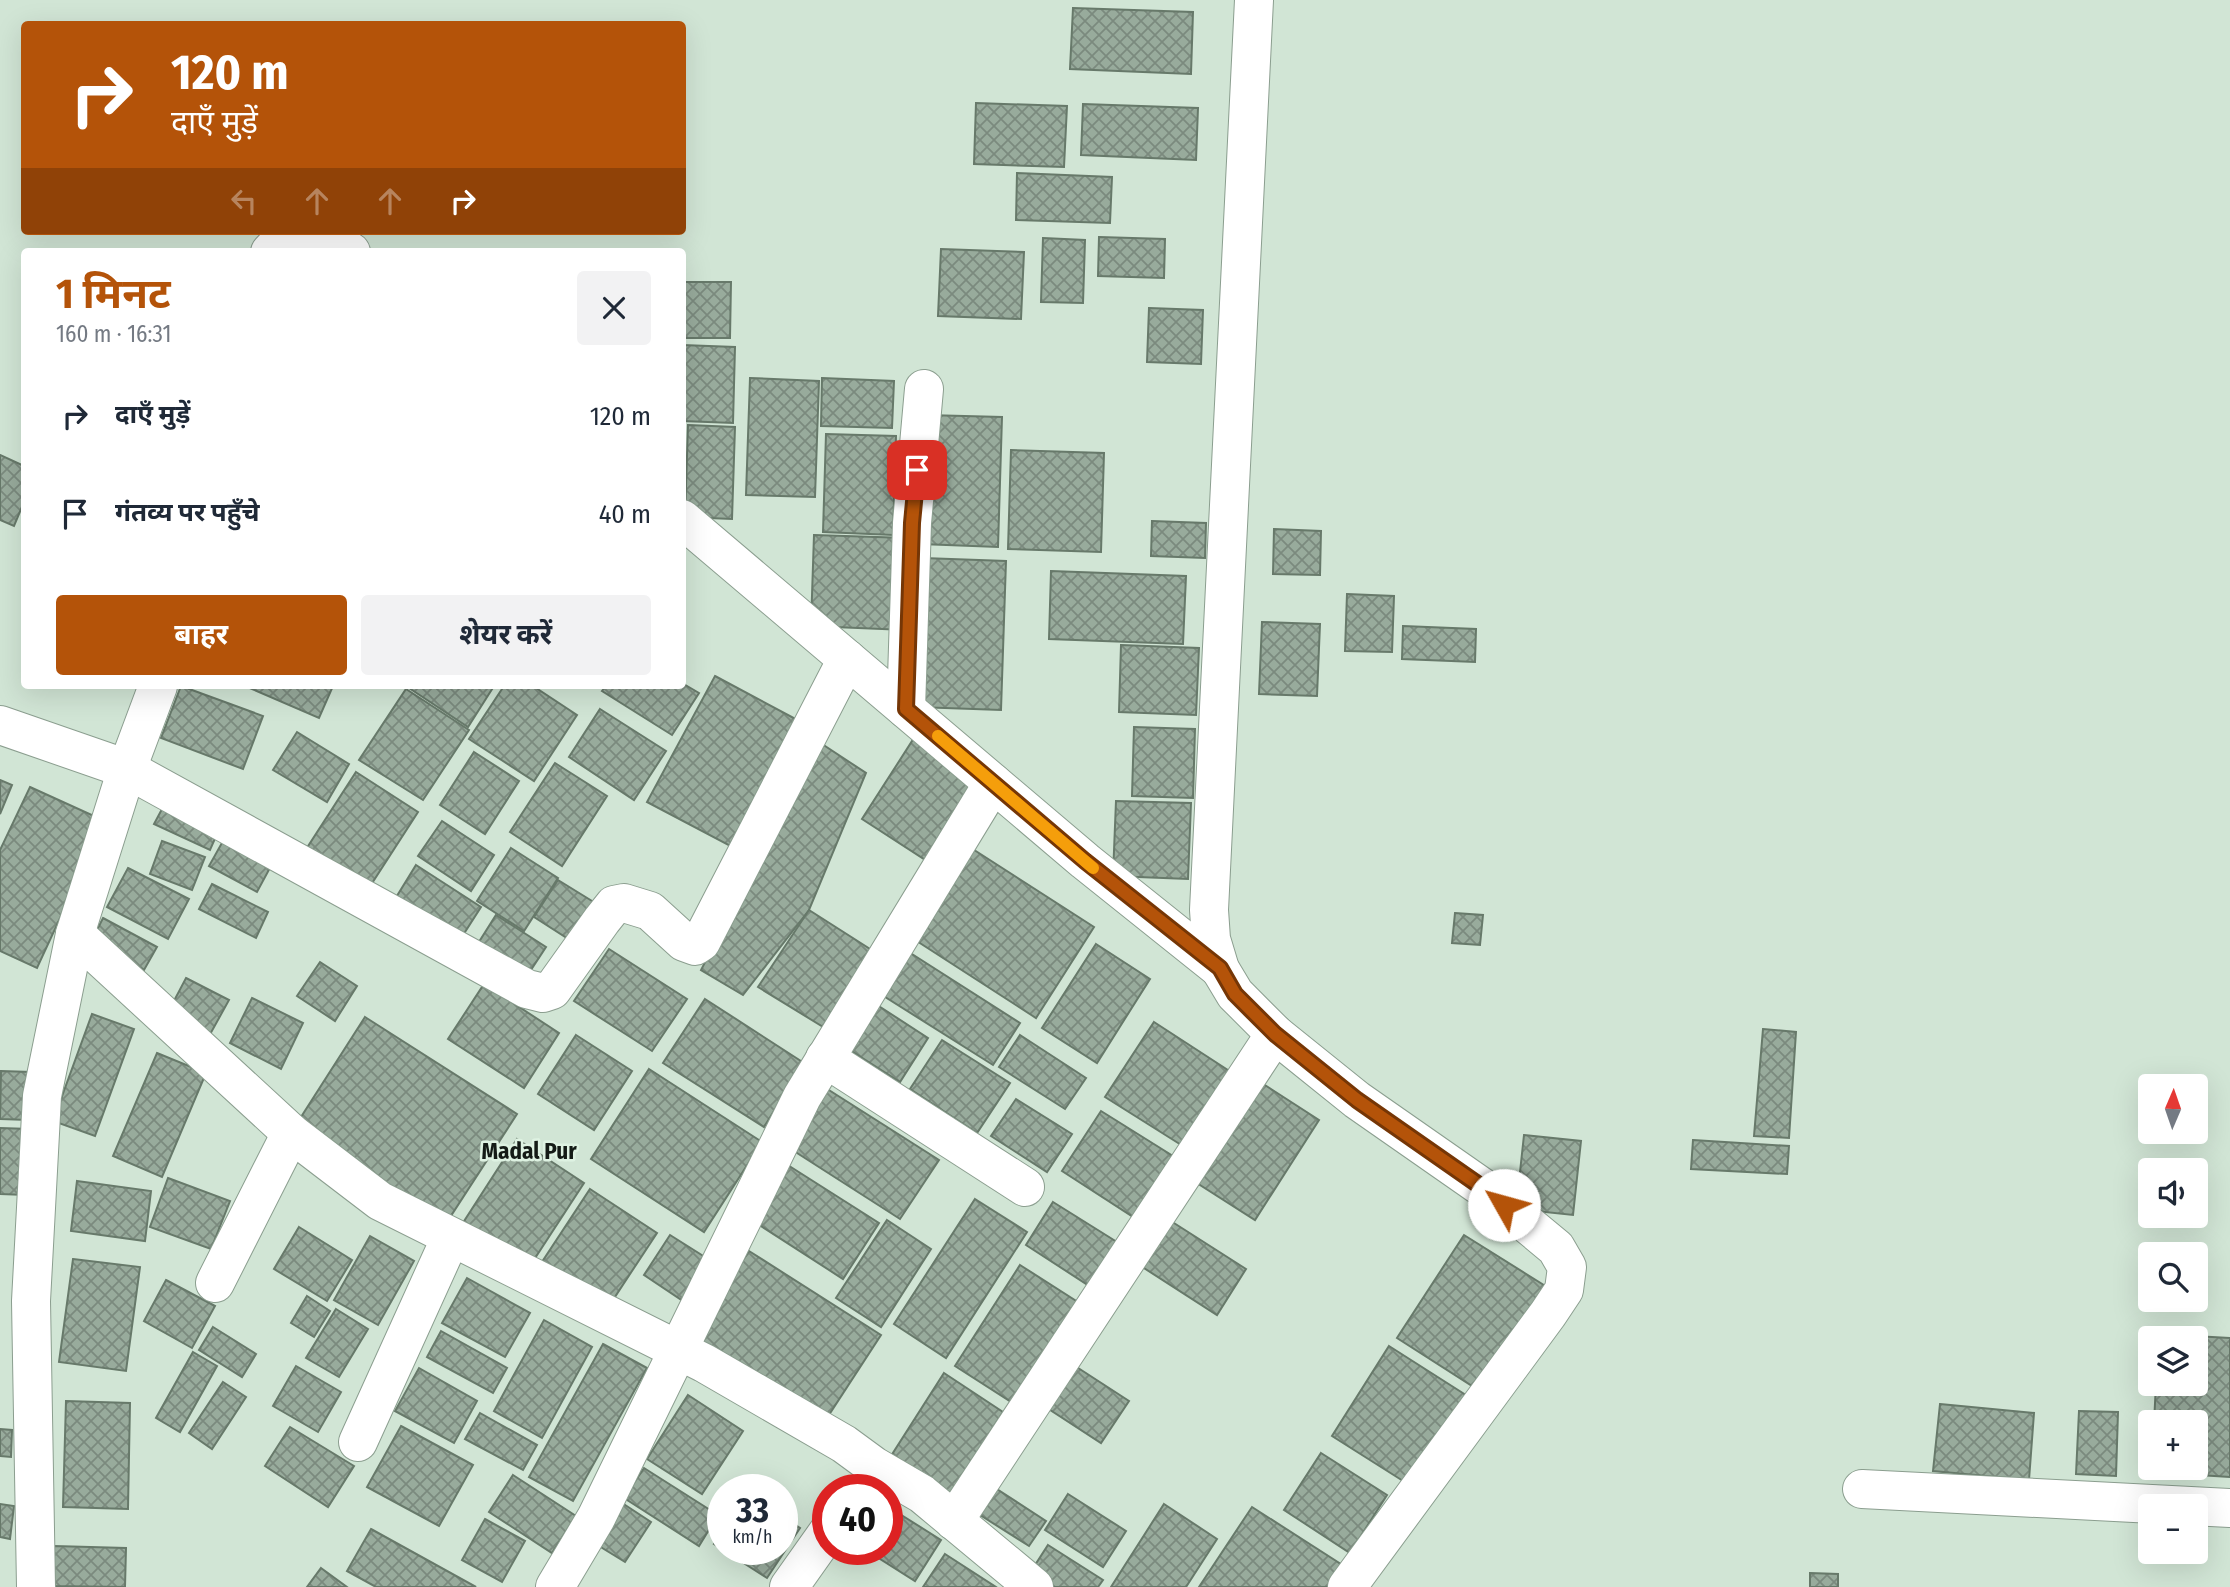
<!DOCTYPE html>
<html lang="hi">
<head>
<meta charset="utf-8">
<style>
  body { margin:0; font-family:"Fira Sans Condensed","Noto Sans Devanagari",sans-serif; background:#f2f2f3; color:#1f2937; height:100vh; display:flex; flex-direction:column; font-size:26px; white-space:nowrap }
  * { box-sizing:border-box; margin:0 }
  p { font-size:23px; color:#747a83 }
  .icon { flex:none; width:38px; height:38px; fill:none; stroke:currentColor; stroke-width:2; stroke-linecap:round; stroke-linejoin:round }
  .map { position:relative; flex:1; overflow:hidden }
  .panel { position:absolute; left:21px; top:248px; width:665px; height:441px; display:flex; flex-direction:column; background:#fff; border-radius:7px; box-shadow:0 7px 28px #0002 }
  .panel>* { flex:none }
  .top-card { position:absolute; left:21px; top:21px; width:665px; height:214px; border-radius:7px; box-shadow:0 7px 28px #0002; background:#b45309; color:#fff; overflow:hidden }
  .needle { width:46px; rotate:2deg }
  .controls { position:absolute; left:2138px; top:1074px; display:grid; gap:14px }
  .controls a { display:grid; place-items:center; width:70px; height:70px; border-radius:7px; background:#fff; box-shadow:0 7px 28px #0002; font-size:35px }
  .speed { position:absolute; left:707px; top:1474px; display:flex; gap:14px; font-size:35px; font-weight:700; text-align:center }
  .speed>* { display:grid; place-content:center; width:91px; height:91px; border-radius:50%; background:#fff; box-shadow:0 7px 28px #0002; line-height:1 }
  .speed small { font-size:18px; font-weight:400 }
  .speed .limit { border:10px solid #d22; background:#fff; color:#111 }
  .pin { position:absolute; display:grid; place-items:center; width:60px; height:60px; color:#fff; margin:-30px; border-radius:14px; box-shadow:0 4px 10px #0006 }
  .me { position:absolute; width:77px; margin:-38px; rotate:308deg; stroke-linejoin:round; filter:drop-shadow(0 0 5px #0008) }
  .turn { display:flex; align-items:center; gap:24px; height:147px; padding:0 35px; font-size:32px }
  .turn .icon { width:91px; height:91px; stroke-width:2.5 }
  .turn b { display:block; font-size:49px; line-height:60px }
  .lanes { display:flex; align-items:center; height:66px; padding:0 35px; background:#0003; justify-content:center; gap:35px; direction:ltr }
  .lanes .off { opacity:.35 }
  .round { display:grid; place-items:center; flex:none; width:74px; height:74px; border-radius:7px; background:#f2f2f3 }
  .summary { display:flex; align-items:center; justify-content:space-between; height:119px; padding:0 35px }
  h1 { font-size:42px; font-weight:700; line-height:52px; color:#b45309 }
  .button { display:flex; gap:14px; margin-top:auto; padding:14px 35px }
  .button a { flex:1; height:80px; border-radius:7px; background:#b45309; color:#fff; font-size:28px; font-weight:700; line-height:80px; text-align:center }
  .button a+a { background:#f2f2f3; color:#1f2937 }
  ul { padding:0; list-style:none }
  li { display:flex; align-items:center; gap:21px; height:98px; padding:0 35px }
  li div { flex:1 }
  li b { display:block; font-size:26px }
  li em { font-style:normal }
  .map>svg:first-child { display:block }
  .building { fill:url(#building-cross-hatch); stroke:#67796a; stroke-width:2 }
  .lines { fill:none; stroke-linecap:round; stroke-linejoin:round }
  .minor-casing { stroke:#8b9e8f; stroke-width:40 }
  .tertiary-casing { stroke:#8b9e8f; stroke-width:40 }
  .minor { stroke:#fff; stroke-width:38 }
  .tertiary { stroke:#fff; stroke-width:38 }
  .route-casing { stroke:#753606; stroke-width:18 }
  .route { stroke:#b45309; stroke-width:12 }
  .slow { stroke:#f59e0b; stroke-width:12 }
  .labels { text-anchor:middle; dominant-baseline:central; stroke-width:5; stroke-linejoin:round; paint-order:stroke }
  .quarter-label { font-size:23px; font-weight:bold; fill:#141b16; stroke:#def2e2 }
</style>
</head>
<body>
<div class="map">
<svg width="2230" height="1587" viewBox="0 0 2230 1587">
  <defs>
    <pattern id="building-cross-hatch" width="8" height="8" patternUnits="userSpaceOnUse" patternTransform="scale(1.75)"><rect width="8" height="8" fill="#98ab9c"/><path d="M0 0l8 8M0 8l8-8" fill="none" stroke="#7b8a7e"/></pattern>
  </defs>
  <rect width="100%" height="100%" fill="#d1e5d5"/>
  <g class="building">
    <path d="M 1073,8 L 1193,12 L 1191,74 L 1070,69 Z"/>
    <path d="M 976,103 L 1067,106 L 1064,167 L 974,164 Z"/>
    <path d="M 1083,104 L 1198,108 L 1196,160 L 1081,155 Z"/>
    <path d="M 1017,173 L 1112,177 L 1110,223 L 1016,220 Z"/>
    <path d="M 1099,237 L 1165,239 L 1164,278 L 1098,276 Z"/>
    <path d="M 1043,238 L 1085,240 L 1083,303 L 1041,302 Z"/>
    <path d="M 941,249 L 1024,252 L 1021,319 L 938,316 Z"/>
    <path d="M 682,282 L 731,282 L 730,338 L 682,338 Z"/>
    <path d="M 1149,308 L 1203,310 L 1201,364 L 1147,362 Z"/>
    <path d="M 682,345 L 735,347 L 733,423 L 682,421 Z"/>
    <path d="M 750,378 L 819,381 L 815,497 L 746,495 Z"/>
    <path d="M 822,378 L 894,381 L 892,428 L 821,426 Z"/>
    <path d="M 926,415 L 1002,417 L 998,547 L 921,544 Z"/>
    <path d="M 688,425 L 735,427 L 732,519 L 685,517 Z"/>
    <path d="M 826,434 L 896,436 L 893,535 L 823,532 Z"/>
    <path d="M 1011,450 L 1104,453 L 1101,552 L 1008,549 Z"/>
    <path d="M 0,455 L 24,466 L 24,502 L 14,526 L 0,520 Z"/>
    <path d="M 1152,521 L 1206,523 L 1205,558 L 1151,556 Z"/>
    <path d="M 1274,529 L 1321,531 L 1320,575 L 1273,574 Z"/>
    <path d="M 814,535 L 908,538 L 905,630 L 811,626 Z"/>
    <path d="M 923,558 L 1006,561 L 1001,710 L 917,707 Z"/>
    <path d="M 1051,571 L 1186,576 L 1183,644 L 1049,639 Z"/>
    <path d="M 1347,594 L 1394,596 L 1392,652 L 1345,651 Z"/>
    <path d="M 1262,622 L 1320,624 L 1317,696 L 1259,694 Z"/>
    <path d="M 1403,626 L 1476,629 L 1475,662 L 1402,659 Z"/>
    <path d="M 1121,645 L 1199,648 L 1196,715 L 1119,712 Z"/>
    <path d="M 715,676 L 803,723 L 736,849 L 647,802 Z"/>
    <path d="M 682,683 L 699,693 L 672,735 L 602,691 L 606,686 L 682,686 Z"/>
    <path d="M 181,686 L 263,716 L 243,769 L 161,738 Z"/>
    <path d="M 245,686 L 333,686 L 319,718 Z"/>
    <path d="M 410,686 L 494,686 L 468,727 L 409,688 Z"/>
    <path d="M 504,686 L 533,686 L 577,715 L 534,781 L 469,739 Z"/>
    <path d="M 406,689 L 469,730 L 423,800 L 359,760 Z"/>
    <path d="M 600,709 L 666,751 L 634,800 L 569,757 Z"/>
    <path d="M 1134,727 L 1195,729 L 1193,798 L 1132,796 Z"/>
    <path d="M 297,732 L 349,764 L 327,802 L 273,770 Z"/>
    <path d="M 914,738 L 979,781 L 927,861 L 862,819 Z"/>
    <path d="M 819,742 L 866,773 L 809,910 L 743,995 L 701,970 Z"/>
    <path d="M 474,752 L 519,781 L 485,834 L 440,805 Z"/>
    <path d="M 555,763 L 607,796 L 562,866 L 510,832 Z"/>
    <path d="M 356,772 L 418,812 L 365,894 L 303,854 Z"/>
    <path d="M 0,780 L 12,785 L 0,814 Z"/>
    <path d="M 30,787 L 105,821 L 37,968 L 0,951 L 0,850 Z"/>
    <path d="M 1116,801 L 1191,803 L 1188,879 L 1113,876 Z"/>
    <path d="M 162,809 L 217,834 L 210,850 L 154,824 Z"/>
    <path d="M 442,821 L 494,855 L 471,891 L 418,856 Z"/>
    <path d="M 162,841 L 205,857 L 192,890 L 150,874 Z"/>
    <path d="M 223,841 L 271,866 L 257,892 L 209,866 Z"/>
    <path d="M 968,846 L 1094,927 L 1036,1018 L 909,936 Z"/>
    <path d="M 511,848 L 558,878 L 524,931 L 477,901 Z"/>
    <path d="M 416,865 L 481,907 L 456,946 L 392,904 Z"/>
    <path d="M 128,868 L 189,899 L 168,939 L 107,907 Z"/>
    <path d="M 558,880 L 605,909 L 581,947 L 534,917 Z"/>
    <path d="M 212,884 L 268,912 L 256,938 L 199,909 Z"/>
    <path d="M 809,910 L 881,956 L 828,1030 L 758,987 Z"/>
    <path d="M 1455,913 L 1483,915 L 1480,945 L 1452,943 Z"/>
    <path d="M 496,915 L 546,947 L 521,985 L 472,953 Z"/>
    <path d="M 103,918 L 157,947 L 144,970 L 91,942 Z"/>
    <path d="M 1096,944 L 1150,979 L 1097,1063 L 1042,1028 Z"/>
    <path d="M 901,947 L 1020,1023 L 993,1065 L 874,990 Z"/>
    <path d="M 609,949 L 687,999 L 652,1051 L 574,1001 Z"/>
    <path d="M 320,962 L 357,986 L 335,1021 L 297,996 Z"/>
    <path d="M 186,978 L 229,1000 L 208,1038 L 166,1016 Z"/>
    <path d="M 484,984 L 559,1033 L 524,1088 L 448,1039 Z"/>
    <path d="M 252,998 L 303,1023 L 281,1069 L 230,1043 Z"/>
    <path d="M 705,999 L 804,1063 L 764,1127 L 663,1063 Z"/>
    <path d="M 871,1001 L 928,1038 L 900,1082 L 842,1045 Z"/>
    <path d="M 92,1014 L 134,1029 L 95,1136 L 53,1121 Z"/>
    <path d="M 365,1017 L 517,1114 L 445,1225 L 294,1128 Z"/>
    <path d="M 1154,1022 L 1234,1074 L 1186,1148 L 1105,1097 Z"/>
    <path d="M 1763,1029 L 1796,1032 L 1789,1138 L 1754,1136 Z"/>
    <path d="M 576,1035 L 632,1071 L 594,1130 L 538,1094 Z"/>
    <path d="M 1020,1035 L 1086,1078 L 1065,1109 L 999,1067 Z"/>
    <path d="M 942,1040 L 1010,1083 L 977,1133 L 910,1089 Z"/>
    <path d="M 157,1053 L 206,1073 L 162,1177 L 113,1156 Z"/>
    <path d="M 649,1069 L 762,1142 L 704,1232 L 591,1159 Z"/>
    <path d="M 1,1071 L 31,1072 L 28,1120 L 0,1119 Z"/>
    <path d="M 1254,1078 L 1319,1120 L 1255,1220 L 1189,1178 Z"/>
    <path d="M 821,1085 L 939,1160 L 900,1219 L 783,1144 Z"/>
    <path d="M 1016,1099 L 1072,1134 L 1047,1172 L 991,1136 Z"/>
    <path d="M 1101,1111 L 1181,1161 L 1141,1222 L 1062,1171 Z"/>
    <path d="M 0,1128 L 30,1129 L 26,1195 L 0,1194 Z"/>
    <path d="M 1524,1135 L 1581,1141 L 1573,1215 L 1516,1209 Z"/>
    <path d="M 517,1139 L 584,1183 L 526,1272 L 459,1229 Z"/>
    <path d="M 1693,1140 L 1789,1146 L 1787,1174 L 1691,1169 Z"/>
    <path d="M 783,1162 L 879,1223 L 843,1279 L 747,1217 Z"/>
    <path d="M 168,1178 L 230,1201 L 211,1249 L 150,1227 Z"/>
    <path d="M 77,1181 L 151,1191 L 145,1241 L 71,1231 Z"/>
    <path d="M 590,1189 L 657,1233 L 605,1312 L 538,1268 Z"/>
    <path d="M 975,1199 L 1027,1232 L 946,1358 L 894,1324 Z"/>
    <path d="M 1053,1202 L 1125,1247 L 1097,1291 L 1026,1245 Z"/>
    <path d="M 1163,1216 L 1246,1269 L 1217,1315 L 1133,1261 Z"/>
    <path d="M 887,1220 L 931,1249 L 881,1327 L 836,1298 Z"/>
    <path d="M 299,1227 L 352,1260 L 327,1301 L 274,1269 Z"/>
    <path d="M 670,1235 L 716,1264 L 689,1305 L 644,1275 Z"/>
    <path d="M 1464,1235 L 1547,1287 L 1480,1391 L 1397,1338 Z"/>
    <path d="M 370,1236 L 414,1261 L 378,1325 L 334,1300 Z"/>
    <path d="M 749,1251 L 881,1335 L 821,1427 L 689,1342 Z"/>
    <path d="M 73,1259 L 140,1267 L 126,1371 L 59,1362 Z"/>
    <path d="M 1020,1265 L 1081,1304 L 1016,1405 L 955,1366 Z"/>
    <path d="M 467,1278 L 530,1313 L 505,1357 L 442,1323 Z"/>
    <path d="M 166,1280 L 215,1306 L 192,1348 L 144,1321 Z"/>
    <path d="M 307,1296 L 330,1311 L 314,1337 L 291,1323 Z"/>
    <path d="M 336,1309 L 368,1329 L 339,1377 L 306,1358 Z"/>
    <path d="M 544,1320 L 592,1347 L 542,1438 L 494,1411 Z"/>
    <path d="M 213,1327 L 256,1354 L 242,1377 L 199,1350 Z"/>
    <path d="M 441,1331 L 507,1368 L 493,1393 L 427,1357 Z"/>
    <path d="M 2158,1334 L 2230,1338 L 2230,1477 L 2151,1472 L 2151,1468 L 2196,1468 L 2196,1423 L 2154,1423 L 2156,1384 L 2196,1384 L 2196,1339 L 2158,1339 Z"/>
    <path d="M 603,1344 L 647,1368 L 573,1501 L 529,1477 Z"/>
    <path d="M 1389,1346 L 1469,1397 L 1411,1486 L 1332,1436 Z"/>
    <path d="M 193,1352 L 217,1366 L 180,1432 L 156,1418 Z"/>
    <path d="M 1072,1364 L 1129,1401 L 1101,1443 L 1044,1406 Z"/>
    <path d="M 296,1366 L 341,1392 L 318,1432 L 273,1406 Z"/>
    <path d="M 419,1368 L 477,1401 L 454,1443 L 395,1411 Z"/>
    <path d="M 944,1373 L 1003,1412 L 950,1494 L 891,1456 Z"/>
    <path d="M 223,1382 L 246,1397 L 212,1449 L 189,1433 Z"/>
    <path d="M 688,1395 L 743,1431 L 702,1494 L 647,1459 Z"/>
    <path d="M 66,1401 L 130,1403 L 128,1509 L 63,1507 Z"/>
    <path d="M 1940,1404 L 2034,1413 L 2029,1480 L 1933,1471 Z"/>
    <path d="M 2079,1411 L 2118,1412 L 2116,1476 L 2076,1474 Z"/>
    <path d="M 480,1413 L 537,1445 L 523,1470 L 465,1439 Z"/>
    <path d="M 401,1426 L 473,1465 L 439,1526 L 367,1487 Z"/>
    <path d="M 290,1427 L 354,1466 L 328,1507 L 265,1466 Z"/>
    <path d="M 0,1429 L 12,1430 L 11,1457 L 0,1456 Z"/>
    <path d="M 1321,1453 L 1387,1495 L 1350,1553 L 1284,1510 Z"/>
    <path d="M 644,1468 L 718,1515 L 699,1546 L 624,1498 Z"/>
    <path d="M 513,1475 L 576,1516 L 552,1553 L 489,1512 Z"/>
    <path d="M 986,1482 L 1046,1521 L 1029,1546 L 969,1508 Z"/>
    <path d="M 1068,1494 L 1126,1531 L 1103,1567 L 1045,1530 Z"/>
    <path d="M 613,1497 L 651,1522 L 625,1562 L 586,1538 Z"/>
    <path d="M 0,1504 L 14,1506 L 10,1539 L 0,1537 Z"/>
    <path d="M 1164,1504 L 1217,1539 L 1186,1587 L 1111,1587 Z"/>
    <path d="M 1252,1507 L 1344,1566 L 1331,1587 L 1199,1587 Z"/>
    <path d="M 895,1511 L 941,1540 L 915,1581 L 869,1552 L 871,1549 L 887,1549 L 887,1523 Z"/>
    <path d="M 782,1516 L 800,1528 L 767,1578 L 714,1544 L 723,1531 L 723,1549 L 782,1549 Z"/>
    <path d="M 485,1519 L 525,1541 L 502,1582 L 462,1560 Z"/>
    <path d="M 371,1529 L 476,1587 L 376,1587 L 347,1571 Z"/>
    <path d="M 1048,1545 L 1103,1580 L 1098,1587 L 1045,1587 L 1028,1576 Z"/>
    <path d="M 54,1546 L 126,1548 L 125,1587 L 53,1586 Z"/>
    <path d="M 945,1554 L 996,1587 L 923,1587 Z"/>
    <path d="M 321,1568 L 347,1587 L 307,1587 Z"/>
    <path d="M 1810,1573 L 1838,1574 L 1838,1587 L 1810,1587 Z"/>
  </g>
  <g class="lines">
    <defs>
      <g id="minor">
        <path d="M 270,252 L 290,231 L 327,238 L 351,252"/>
        <path d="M 682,519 L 1085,861 L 1220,969"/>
        <path d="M 906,709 L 912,523 L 924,389"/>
        <path d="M 0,725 L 127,769 L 527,989 L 543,993 L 552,990 L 602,920 L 614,905 L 624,903 L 650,911 L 684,942 L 695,946 L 701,942 L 847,659"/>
        <path d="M 75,934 L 291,1133 L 380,1201 L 704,1363 L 844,1444 L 874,1466 L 922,1494 L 1034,1587"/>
        <path d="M 825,1058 L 1025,1187"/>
        <path d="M 215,1283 L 291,1133"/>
        <path d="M 358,1442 L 451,1237"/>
        <path d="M 1862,1489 L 2230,1508"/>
        <path d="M 954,1521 L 1275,1034"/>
        <path d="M 36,1587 L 31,1301 L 42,1096 L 75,934 L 127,769 L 158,686"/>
        <path d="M 555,1587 L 596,1518 L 802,1097 L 993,783"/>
        <path d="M 789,1587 L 828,1532"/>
      </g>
      <path id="tertiary" d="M 1254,0 L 1209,910 L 1211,939 L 1220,969 L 1235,994 L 1275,1034 L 1357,1100 L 1486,1190 L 1556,1248 L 1567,1267 L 1564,1290 L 1548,1314 L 1347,1587"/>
    </defs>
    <use href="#minor" class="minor-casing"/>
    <use href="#tertiary" class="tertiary-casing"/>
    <use href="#minor" class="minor"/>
    <use href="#tertiary" class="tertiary"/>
  </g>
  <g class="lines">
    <defs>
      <path id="route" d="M 917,470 L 912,523 L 906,709 L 1085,861 L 1220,968 L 1235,994 L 1275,1034 L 1357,1100 L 1486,1190 L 1504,1205"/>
    </defs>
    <use href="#route" class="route-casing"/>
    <use href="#route" class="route"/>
    <path class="slow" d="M 938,736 L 1093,868"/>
  </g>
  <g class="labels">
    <g class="quarter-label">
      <text x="529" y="1151">Madal Pur</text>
    </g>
  </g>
</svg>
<div class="controls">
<a><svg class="needle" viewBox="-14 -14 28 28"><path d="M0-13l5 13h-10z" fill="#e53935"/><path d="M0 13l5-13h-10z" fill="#747a83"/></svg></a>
<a><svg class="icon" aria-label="sound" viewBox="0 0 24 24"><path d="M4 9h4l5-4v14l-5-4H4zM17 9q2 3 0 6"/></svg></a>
<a><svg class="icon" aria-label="search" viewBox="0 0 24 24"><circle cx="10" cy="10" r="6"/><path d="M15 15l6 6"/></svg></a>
<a><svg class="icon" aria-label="layers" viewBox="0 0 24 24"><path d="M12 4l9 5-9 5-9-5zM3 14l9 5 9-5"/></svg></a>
<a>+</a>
<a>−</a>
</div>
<div class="speed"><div>33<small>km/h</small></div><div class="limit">40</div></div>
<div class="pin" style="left:917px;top:470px;background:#d93025"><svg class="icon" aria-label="arrive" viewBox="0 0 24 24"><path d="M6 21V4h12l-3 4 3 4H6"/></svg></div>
<svg class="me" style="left:1504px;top:1205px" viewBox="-20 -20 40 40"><circle r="19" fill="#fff"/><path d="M0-13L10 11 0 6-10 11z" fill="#b45309"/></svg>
<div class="top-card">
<div class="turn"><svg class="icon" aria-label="right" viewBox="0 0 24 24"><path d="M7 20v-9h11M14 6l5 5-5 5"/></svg><div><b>120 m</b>दाएँ मुड़ें</div></div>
<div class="lanes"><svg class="icon off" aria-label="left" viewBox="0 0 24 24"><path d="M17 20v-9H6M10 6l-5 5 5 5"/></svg><svg class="icon off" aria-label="ahead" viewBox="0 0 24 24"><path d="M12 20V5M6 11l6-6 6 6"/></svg><svg class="icon off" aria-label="ahead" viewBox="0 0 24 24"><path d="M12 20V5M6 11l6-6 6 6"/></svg><svg class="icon" aria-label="right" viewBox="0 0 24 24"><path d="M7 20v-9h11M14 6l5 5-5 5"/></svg></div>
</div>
<section class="panel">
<div class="summary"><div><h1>1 मिनट</h1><p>160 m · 16:31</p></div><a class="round"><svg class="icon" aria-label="close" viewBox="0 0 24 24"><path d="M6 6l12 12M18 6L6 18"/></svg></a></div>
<ul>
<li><svg class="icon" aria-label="right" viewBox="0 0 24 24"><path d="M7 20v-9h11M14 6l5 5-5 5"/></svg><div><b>दाएँ मुड़ें</b></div><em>120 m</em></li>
<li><svg class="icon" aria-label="arrive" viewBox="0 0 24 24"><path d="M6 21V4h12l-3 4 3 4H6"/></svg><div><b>गंतव्य पर पहुँचे</b></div><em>40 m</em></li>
</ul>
<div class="button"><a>बाहर</a><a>शेयर करें</a></div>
</section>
</div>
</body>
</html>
